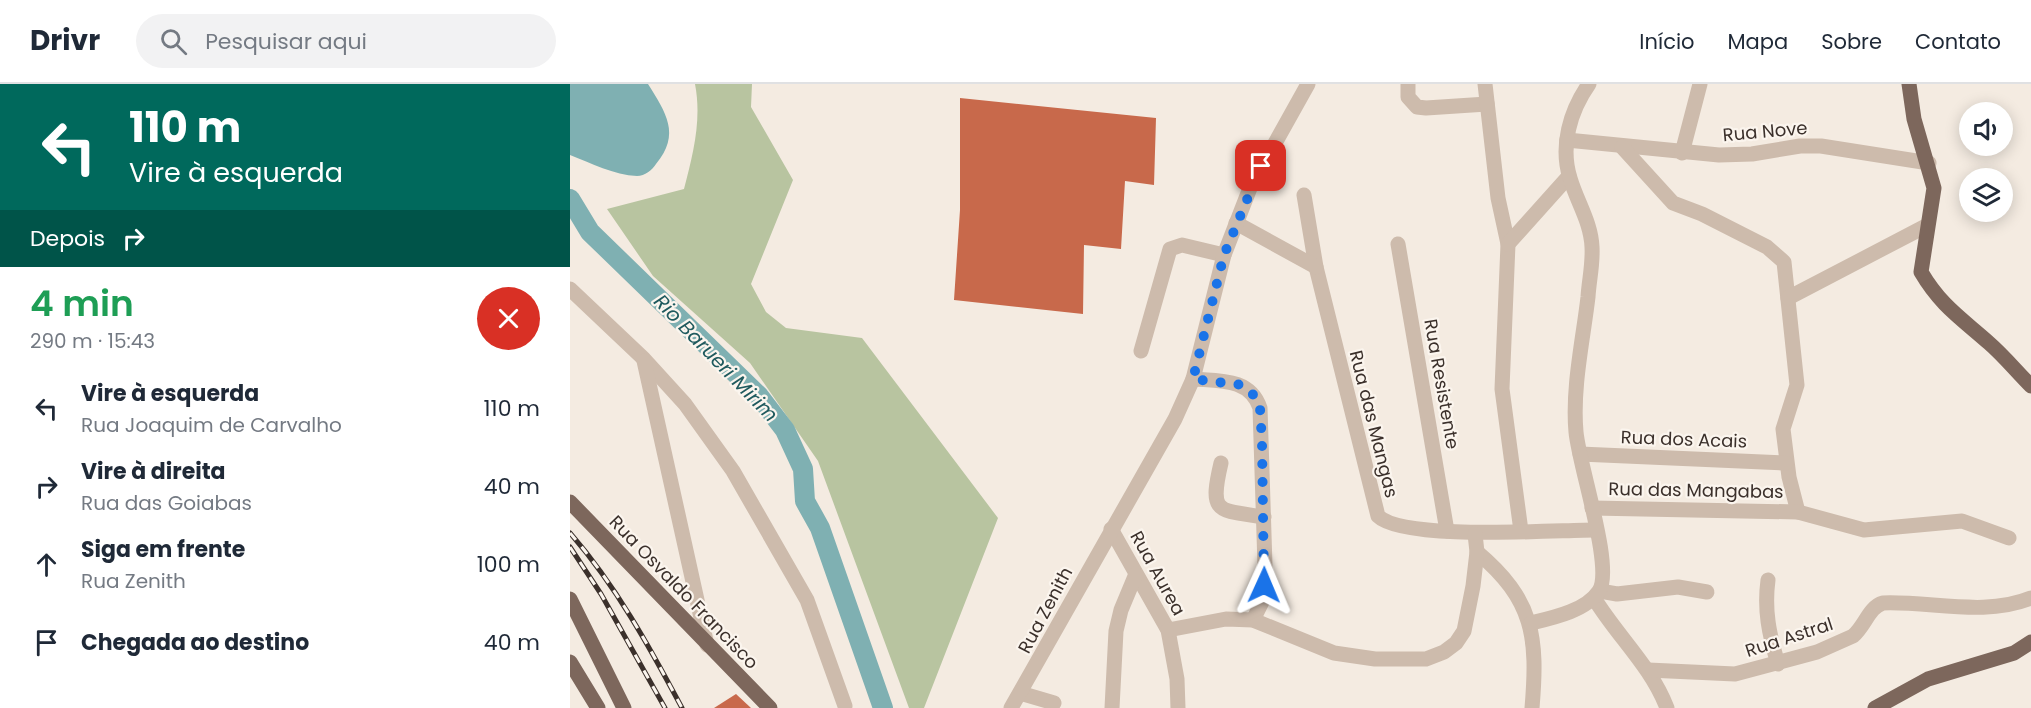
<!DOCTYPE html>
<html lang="pt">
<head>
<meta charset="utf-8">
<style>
  body { margin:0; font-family:Poppins,sans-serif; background:#f2f2f3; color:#1f2937; height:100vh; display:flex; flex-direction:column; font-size:22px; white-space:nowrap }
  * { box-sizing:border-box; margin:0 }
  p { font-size:20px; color:#747a83 }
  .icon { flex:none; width:33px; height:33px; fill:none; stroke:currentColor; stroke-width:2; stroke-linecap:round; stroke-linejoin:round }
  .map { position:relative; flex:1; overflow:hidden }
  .panel { display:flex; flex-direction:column; background:#fff; width:570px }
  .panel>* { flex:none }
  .hud { background:#00695c; color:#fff; overflow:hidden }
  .controls { position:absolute; left:1389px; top:18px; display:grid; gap:12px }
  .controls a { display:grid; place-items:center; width:54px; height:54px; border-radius:50%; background:#fff; box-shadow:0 3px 15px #0003; font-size:30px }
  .pin { position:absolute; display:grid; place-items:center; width:51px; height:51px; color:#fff; margin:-26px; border-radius:12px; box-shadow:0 3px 9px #0006 }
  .me { position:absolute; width:66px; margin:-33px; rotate:1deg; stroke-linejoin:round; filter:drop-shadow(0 0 4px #0008) }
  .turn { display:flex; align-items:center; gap:21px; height:126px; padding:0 30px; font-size:27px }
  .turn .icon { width:78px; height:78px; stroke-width:2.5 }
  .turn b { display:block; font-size:42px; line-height:51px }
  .then { display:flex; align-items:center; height:57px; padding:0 30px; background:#0003; gap:12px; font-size:22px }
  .round { display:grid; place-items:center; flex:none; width:63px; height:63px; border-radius:32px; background:#f2f2f3 }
  .head { display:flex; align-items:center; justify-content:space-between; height:102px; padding:0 30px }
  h1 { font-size:36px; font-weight:600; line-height:45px; color:#1e9e55 }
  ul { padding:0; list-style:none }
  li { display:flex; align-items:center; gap:18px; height:78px; padding:0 30px }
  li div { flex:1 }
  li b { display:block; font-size:22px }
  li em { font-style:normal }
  header { display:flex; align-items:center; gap:36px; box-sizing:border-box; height:84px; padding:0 30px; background:#fff; border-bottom:2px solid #e0e1e3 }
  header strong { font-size:28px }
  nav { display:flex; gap:33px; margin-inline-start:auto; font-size:21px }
  .search { width:420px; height:54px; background:#f2f2f3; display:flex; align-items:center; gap:15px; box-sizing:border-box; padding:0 21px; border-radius:33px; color:#747a83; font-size:22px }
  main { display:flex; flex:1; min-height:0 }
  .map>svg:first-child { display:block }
  .green { fill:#b8c4a0 }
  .water { fill:#7fb0b2 }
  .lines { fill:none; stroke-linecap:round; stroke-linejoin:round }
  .river { stroke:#7fb0b2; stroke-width:20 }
  .building { fill:#c8694b }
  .minor { stroke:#cdbbac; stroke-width:15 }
  .major { stroke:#7d675c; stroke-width:15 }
  .rail-casing { stroke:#3b302b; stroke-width:5 }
  .rail { stroke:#fbf5ee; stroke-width:3; stroke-dasharray:9; stroke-linecap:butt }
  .route { stroke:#1a73e8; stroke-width:10; stroke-dasharray:0 18 }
  .labels { text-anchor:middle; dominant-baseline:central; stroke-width:4.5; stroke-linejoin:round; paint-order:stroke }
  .street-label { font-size:18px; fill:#3b302b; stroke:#fbf5ee }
  .water-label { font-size:20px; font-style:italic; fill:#1f5a5e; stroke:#fbf5ee }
</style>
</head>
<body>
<header>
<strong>Drivr</strong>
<div class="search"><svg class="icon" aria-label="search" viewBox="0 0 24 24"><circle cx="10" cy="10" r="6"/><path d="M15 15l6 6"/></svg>Pesquisar aqui</div>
<nav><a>Início</a><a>Mapa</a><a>Sobre</a><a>Contato</a></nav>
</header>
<main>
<section class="panel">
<div class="hud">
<div class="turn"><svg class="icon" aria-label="left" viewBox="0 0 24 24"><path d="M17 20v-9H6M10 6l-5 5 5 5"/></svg><div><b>110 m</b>Vire à esquerda</div></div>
<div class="then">Depois<svg class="icon" aria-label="right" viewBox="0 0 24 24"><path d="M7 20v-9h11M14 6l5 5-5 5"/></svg></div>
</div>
<div class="head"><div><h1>4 min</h1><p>290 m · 15:43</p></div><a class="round" style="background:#d93025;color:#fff"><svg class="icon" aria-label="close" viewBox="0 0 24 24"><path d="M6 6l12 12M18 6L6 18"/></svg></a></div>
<ul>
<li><svg class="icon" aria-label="left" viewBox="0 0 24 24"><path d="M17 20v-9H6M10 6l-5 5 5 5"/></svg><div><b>Vire à esquerda</b><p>Rua Joaquim de Carvalho</p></div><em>110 m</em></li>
<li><svg class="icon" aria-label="right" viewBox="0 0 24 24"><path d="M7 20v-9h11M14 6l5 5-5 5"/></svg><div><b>Vire à direita</b><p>Rua das Goiabas</p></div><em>40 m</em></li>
<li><svg class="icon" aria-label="ahead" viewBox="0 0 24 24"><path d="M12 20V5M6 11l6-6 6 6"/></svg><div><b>Siga em frente</b><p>Rua Zenith</p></div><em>100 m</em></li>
<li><svg class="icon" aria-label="arrive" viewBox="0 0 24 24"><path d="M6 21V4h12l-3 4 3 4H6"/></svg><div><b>Chegada ao destino</b></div><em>40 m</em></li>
</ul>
</section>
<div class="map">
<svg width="1461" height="624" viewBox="0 0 1461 624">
  <rect width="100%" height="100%" fill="#f4ebe1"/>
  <path class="green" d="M 125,0 L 182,0 L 181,23 L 223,96 L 181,200 L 196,228 L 216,244 L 292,254 L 428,434 L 354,624 L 339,624 L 248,377 L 180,279 L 83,192 L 37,125 L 114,105 C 123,70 132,36 125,0 Z"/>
  <path class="water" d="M 0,0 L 78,0 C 96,29 111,50 86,80 C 82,86 75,92 67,92 C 44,91 21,79 0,71 Z"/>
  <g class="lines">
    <path class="river" d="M 0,115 L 20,148 L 189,312 L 215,346 L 233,385 L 235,417 L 250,444 L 313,624"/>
  </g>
  <g class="building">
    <path d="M 390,14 L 586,34 L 584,101 L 555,97 L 551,165 L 514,161 L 513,230 L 384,216 L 390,126 Z"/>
    <path d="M 166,610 L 181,624 L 144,624 Z"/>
  </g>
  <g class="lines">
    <g class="minor">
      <path d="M 838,0 L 838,13 L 847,23 L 856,24 L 917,20"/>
      <path d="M 915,0 L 928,114 L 938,160 L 932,305 L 951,447"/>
      <path d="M 997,56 L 1149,71 L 1182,70 L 1230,62 L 1251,62 L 1359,79"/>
      <path d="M 1052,63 L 1103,119 L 1132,130 L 1197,163 L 1214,178 L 1227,301 L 1213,345 L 1219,393 L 1228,428"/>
      <path d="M 1112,69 L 1130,0"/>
      <path d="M 734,111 L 746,183 L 808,432 C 833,457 985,446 1025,446"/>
      <path d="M 666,139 L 746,183"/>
      <path d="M 828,160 L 877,447"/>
      <path d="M 938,160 L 999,92"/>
      <path d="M 0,205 L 74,275 L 115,320 L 163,387 L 237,516 L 275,622"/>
      <path d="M 1218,214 L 1356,142"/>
      <path d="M 571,267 L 600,165 L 612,161 L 654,171"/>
      <path d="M 74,277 L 137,561"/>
      <path d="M 623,295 C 650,297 680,294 690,324 L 695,482 L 693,516 L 683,536"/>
      <path d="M 1010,370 L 1216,379"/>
      <path d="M 651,379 C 639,430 647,426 694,433"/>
      <path d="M 1022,424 L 1228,428 L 1294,446 L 1392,437 L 1439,454"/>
      <path d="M 541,445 L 598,546 L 607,595 L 608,624"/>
      <path d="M 907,468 C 964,516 968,553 962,624"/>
      <path d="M 1198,496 C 1194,526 1199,550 1208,580"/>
      <path d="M 1030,507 L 1047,510 L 1108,503 L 1137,508"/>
      <path d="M 1024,514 C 1047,552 1081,582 1097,624"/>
      <path d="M 961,539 C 982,534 1016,527 1029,507 C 1044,484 1009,382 1006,348 C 1002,304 1013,256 1018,213 C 1019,196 1023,181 1022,163 C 1021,138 1007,118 1000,94 C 990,62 1000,27 1019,0"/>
      <path d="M 598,546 L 656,535 L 683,536 L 764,569 L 805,575 L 856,575 L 874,568 L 886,559 L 894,547 L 903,502 L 907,468 L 905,450"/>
      <path d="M 1078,586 L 1165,590 L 1247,568 L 1283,552 C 1295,542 1299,523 1313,519 C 1361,517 1415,533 1461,514"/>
      <path d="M 450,609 L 484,619"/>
      <path d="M 441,624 L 605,335 L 623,295 L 654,171 L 680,104 L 738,0"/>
      <path d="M 542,624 L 546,547 L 551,526 L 566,490"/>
    </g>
    <g class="major">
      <path d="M 1339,0 L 1344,35 L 1364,104 L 1351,188 C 1371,222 1391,234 1419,259 C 1434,272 1447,288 1461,302"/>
      <path d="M 0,418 L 200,624"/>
      <path d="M 0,515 L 54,624"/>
      <path d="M 0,578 L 28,624"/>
      <path d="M 1305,624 L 1358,595 L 1444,569 L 1461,558"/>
    </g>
    <defs>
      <g id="rail">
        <path d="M 0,449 C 46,502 79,562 112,624"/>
        <path d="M 0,463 L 31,510 L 95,624"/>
      </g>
    </defs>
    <use href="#rail" class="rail-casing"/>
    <use href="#rail" class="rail"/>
  </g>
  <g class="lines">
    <path class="route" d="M 691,82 L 654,171 L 623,295 L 672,301 L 687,314 L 690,324 L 692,358 L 694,501"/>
  </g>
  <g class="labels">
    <g class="street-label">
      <text transform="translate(1195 47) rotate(-5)">Rua Nove</text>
      <text transform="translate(872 300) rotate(80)">Rua Resistente</text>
      <text transform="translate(804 340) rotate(76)">Rua das Mangas</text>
      <text transform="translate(1114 355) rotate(2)">Rua dos Acais</text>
      <text transform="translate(1126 406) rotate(1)">Rua das Mangabas</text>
      <text transform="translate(588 489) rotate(61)">Rua Aurea</text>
      <text transform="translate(114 508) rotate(46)">Rua Osvaldo Francisco</text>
      <text transform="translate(475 526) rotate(-62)">Rua Zenith</text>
      <text transform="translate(1219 553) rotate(-18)">Rua Astral</text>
    </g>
    <g class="water-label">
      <text transform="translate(146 274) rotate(46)">Rio Barueri Mirim</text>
    </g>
  </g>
</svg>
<div class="controls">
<a><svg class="icon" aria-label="sound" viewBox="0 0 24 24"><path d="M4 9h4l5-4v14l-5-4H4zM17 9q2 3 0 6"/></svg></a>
<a><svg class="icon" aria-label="layers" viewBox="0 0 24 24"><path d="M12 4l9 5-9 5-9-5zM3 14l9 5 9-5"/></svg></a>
</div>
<div class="pin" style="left:691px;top:82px;background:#d93025"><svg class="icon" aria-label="arrive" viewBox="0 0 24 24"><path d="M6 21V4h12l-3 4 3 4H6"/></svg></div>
<svg class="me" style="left:694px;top:501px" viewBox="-20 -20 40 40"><path d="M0-17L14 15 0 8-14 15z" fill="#1a73e8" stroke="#fff" stroke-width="4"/></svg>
</div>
</main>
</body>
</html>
